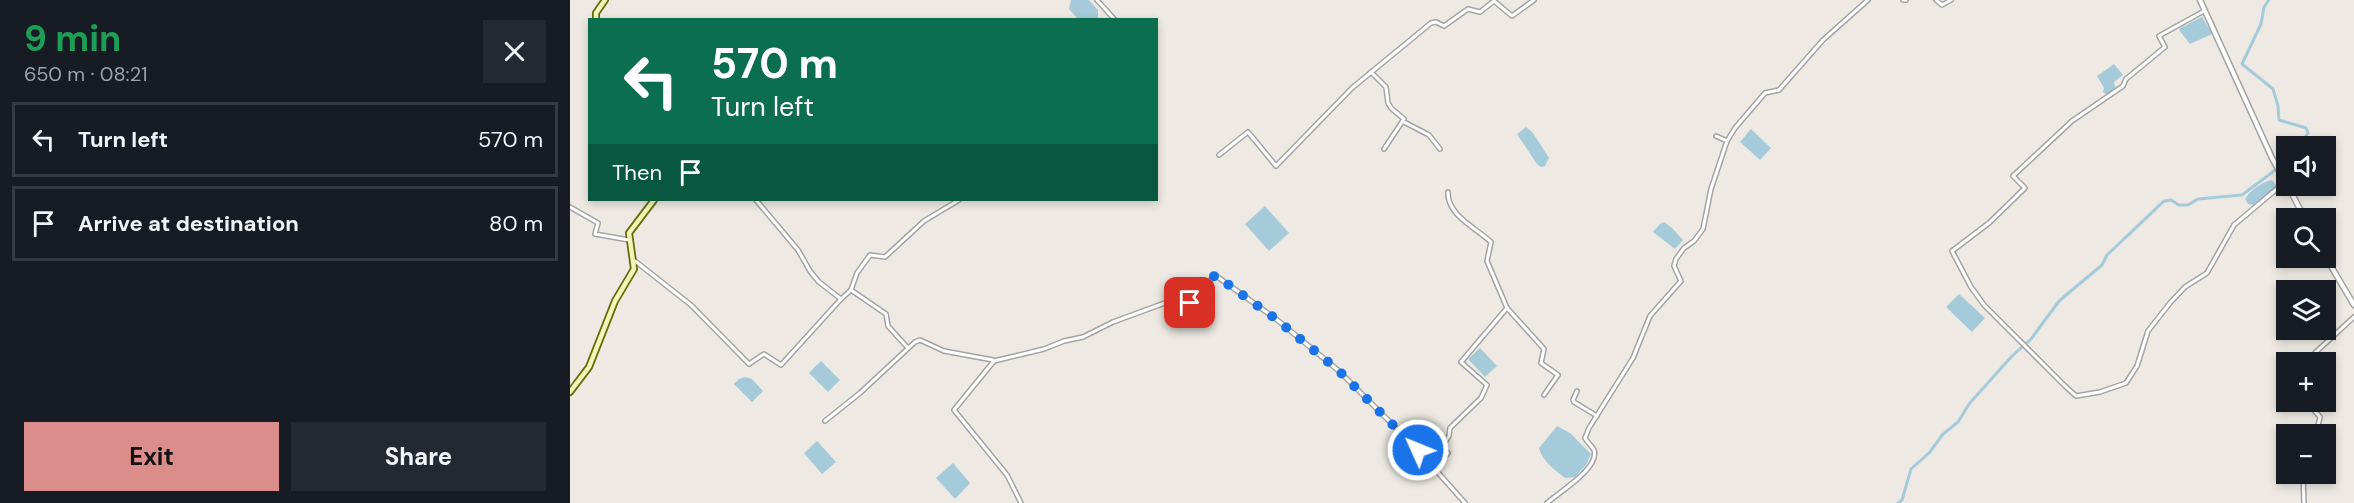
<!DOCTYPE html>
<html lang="en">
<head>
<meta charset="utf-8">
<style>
  body { margin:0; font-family:"DM Sans",sans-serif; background:#242831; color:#f1f3f6; height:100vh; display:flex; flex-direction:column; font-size:22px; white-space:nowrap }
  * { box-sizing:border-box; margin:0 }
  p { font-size:20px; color:#9ea1a6 }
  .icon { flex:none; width:33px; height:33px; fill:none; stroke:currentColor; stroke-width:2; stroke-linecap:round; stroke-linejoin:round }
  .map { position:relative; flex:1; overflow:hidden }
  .drawer { display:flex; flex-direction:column; background:#171b24; width:570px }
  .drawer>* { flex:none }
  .guide { position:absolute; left:18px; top:18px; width:570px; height:183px; border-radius:0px; box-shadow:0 3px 9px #0003; background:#0b6e4f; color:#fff; overflow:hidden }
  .fabs { position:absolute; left:1706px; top:136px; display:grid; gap:12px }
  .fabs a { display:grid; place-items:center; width:60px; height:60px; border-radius:0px; background:#171b24; box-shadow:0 3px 9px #0003; font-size:30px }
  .pin { position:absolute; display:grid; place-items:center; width:51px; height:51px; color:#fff; margin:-26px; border-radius:12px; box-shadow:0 3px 9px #0006 }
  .me { position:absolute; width:66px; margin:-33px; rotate:314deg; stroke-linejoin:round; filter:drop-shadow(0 0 4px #0008) }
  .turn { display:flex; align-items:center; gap:21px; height:126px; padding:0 24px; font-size:27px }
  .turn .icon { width:78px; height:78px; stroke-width:2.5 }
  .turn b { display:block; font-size:42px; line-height:51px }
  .then { display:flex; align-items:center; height:57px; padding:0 24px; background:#0003; gap:12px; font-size:22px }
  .round { display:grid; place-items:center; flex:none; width:63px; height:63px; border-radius:0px; background:#242831 }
  .headline { display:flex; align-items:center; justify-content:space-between; height:102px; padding:0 24px }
  h1 { font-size:36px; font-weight:700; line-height:45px; color:#1e9e55 }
  .primary-button { display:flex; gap:12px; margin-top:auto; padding:12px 24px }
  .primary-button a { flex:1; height:69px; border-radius:0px; background:#db8d8b; color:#111; font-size:24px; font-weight:700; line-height:69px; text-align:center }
  .primary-button a+a { background:#242831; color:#f1f3f6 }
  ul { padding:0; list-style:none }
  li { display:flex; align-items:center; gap:18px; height:75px; margin:0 12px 9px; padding:0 12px; border:3px solid #363941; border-radius:0px }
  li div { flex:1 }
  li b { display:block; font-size:22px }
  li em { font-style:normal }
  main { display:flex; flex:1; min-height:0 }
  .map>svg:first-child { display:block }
  .water { fill:#a5cbda }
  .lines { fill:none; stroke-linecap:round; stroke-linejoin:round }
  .canal { stroke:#a5cbda; stroke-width:3 }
  .minor-casing { stroke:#a4a4a4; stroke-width:6 }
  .tertiary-casing { stroke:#a4a4a4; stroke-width:7 }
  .secondary-casing { stroke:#5f6e09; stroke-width:8 }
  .minor { stroke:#fff; stroke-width:3 }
  .tertiary { stroke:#fff; stroke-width:4 }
  .secondary { stroke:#f1f6b8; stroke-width:4.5 }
  .route { stroke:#1a73e8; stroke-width:10; stroke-dasharray:0 18 }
</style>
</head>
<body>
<main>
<section class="drawer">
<div class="headline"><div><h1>9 min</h1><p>650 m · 08:21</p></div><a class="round"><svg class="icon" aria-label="close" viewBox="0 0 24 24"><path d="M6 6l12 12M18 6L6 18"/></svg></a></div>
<ul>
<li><svg class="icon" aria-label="left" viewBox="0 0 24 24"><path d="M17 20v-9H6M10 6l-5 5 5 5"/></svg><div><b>Turn left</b></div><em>570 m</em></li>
<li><svg class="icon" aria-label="arrive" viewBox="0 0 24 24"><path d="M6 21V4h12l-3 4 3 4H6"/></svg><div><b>Arrive at destination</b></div><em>80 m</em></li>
</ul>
<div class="primary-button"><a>Exit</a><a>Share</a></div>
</section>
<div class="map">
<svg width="1784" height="503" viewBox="0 0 1784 503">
  <rect width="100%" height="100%" fill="#eeeae3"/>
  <g class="water">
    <path d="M 501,0 L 519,0 L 528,10 L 528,18 L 508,19 L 499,9 Z"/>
    <path d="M 1632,17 L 1642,34 L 1620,44 L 1609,30 L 1610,28 Z"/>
    <path d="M 1544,64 L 1553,75 L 1544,82 L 1546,89 L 1537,95 L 1533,92 L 1534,88 L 1527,76 Z"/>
    <path d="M 956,127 L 963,133 L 979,158 L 975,166 L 971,167 L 967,164 L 947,134 Z"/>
    <path d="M 1181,129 L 1201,148 L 1190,160 L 1170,142 Z"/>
    <path d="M 1702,180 L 1707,187 L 1683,205 L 1678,204 L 1675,199 C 1681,189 1691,183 1702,180 Z"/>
    <path d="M 695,206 L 719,233 L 699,251 L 675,224 Z"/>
    <path d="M 1094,222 L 1102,228 L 1113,240 L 1105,249 L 1083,232 L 1090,224 Z"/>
    <path d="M 1389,294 L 1415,318 L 1402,332 L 1376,307 Z"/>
    <path d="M 910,348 L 927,366 L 915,377 L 898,359 Z"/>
    <path d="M 251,361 L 270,380 L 258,392 L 239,373 Z"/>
    <path d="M 175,377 L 182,379 L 193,391 L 182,402 L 164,384 L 169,379 Z"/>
    <path d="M 987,426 L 1000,433 L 1021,454 L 1016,465 L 1005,477 L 995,478 C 985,470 972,461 969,448 Z"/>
    <path d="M 247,441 L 266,462 L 252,474 L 234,453 Z"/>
    <path d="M 383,463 L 400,483 L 385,499 L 366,478 Z"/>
  </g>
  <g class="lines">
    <g class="canal">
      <path d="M 1699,0 L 1694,7 L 1691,24 L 1672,64 L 1703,89 L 1708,106 L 1709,120 L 1736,128 L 1738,133 L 1728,147"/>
      <path d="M 1328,503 L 1332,500 L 1341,469 L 1360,452 L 1373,434 L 1388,422 L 1399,404 L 1442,356 L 1461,339 L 1489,301 L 1532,265 L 1537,255 L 1594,201 L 1601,200 L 1609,205 L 1618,205 L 1628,199 L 1672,195 L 1716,162"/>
    </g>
    <defs>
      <g id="minor">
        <path d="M 527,0 L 545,20"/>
        <path d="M 1333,0 L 1336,0"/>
        <path d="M 1366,0 L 1372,5 L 1381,0"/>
        <path d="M 1634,11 L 1589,36 L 1595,47 L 1556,79 L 1553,86 L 1502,121 L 1443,176 L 1455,188 L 1419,223 L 1382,251 L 1401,287 L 1414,305 L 1495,386 L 1506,396 L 1530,392 L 1556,383 L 1567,366 L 1578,331 L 1600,303 L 1615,287 L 1637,273 L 1664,225 L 1715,182"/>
        <path d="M 801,72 L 816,87 L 818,103 L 821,108 L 834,119 L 814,149"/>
        <path d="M 834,122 L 859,135 L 870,149"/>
        <path d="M 1146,136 L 1157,141"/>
        <path d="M 649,155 L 678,132 L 706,166 L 782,88 L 861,23 L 866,22 L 874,26 L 898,9 L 910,12 L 924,1 L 942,16 L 964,0"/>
        <path d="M 0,207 L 28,223 L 25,234 L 59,240"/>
        <path d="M 65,261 L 121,305 L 179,364 L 194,354 L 211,365 L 271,299 L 249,282 L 240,271 L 228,250 L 186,200"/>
        <path d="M 281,290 L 287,273 L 300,255 L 315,257 L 354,221 L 389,200"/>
        <path d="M 271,299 L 281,290 L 316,314 L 318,326 L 337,347"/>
        <path d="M 937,308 L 974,349 L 971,363 L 988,375 L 974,395"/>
        <path d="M 1734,363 L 1784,317"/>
        <path d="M 1007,391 L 1003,400 L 1004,402 L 1027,416"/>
        <path d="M 1737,402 L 1750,417 L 1746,435"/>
        <path d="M 255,421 L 290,393 L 345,342 L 350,340 L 374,351 L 423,360"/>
        <path d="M 864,468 L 878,453 L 872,447 L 879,436 L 880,428 L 911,398 L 917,385 L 891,362 L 937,308 L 917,261 L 921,242 C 906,228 877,215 878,192"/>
        <path d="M 1733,474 L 1734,503"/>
        <path d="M 451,503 L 437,475 L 384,410 L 424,361 L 474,349 L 494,341 L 513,337 L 543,322 L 603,300 L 620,303 L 645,275 L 706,319 L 769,371 L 848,450 L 895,503"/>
        <path d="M 977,503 C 989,492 1030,468 1024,450 C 1022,446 1017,442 1015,438 L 1019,428 L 1063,358 L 1080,316 L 1111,281 L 1104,266 L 1106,259 L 1114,248 L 1124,241 L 1133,229 L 1141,189 L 1157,141 L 1165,128 L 1195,93 L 1209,90 L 1253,40 L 1298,0"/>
      </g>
      <g id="tertiary">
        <path d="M 1630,0 L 1702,158 L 1716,183"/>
        <path d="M 1718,186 L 1735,219"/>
        <path d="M 1755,256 L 1784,305"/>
      </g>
      <g id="secondary">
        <path d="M 26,20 L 26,13 L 35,0"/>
        <path d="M 0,392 L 19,367 L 45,301 L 64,269 L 59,233 L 84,200"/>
      </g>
    </defs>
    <use href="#minor" class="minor-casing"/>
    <use href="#tertiary" class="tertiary-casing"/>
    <use href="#secondary" class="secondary-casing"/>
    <use href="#minor" class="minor"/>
    <use href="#tertiary" class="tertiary"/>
    <use href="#secondary" class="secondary"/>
  </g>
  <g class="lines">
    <path class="route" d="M 620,303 L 645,275 L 706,319 L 769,371 L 848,450"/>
  </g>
</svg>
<div class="fabs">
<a><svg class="icon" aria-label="sound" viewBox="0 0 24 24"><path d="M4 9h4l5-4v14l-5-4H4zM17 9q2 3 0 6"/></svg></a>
<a><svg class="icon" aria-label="search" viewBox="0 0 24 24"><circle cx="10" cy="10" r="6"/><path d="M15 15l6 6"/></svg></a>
<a><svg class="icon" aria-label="layers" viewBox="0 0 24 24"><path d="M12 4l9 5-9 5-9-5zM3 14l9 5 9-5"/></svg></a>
<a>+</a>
<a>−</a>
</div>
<div class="pin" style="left:620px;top:303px;background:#d93025"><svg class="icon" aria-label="arrive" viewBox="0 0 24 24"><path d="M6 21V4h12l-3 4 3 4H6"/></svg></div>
<svg class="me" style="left:848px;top:450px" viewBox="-20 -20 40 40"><circle r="17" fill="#1a73e8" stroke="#fff" stroke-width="3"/><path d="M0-11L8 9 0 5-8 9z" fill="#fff"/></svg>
<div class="guide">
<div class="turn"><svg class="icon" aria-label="left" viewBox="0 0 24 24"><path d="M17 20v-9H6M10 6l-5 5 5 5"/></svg><div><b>570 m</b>Turn left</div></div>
<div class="then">Then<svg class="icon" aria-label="arrive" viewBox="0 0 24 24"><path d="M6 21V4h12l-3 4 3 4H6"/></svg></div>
</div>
</div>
</main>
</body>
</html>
